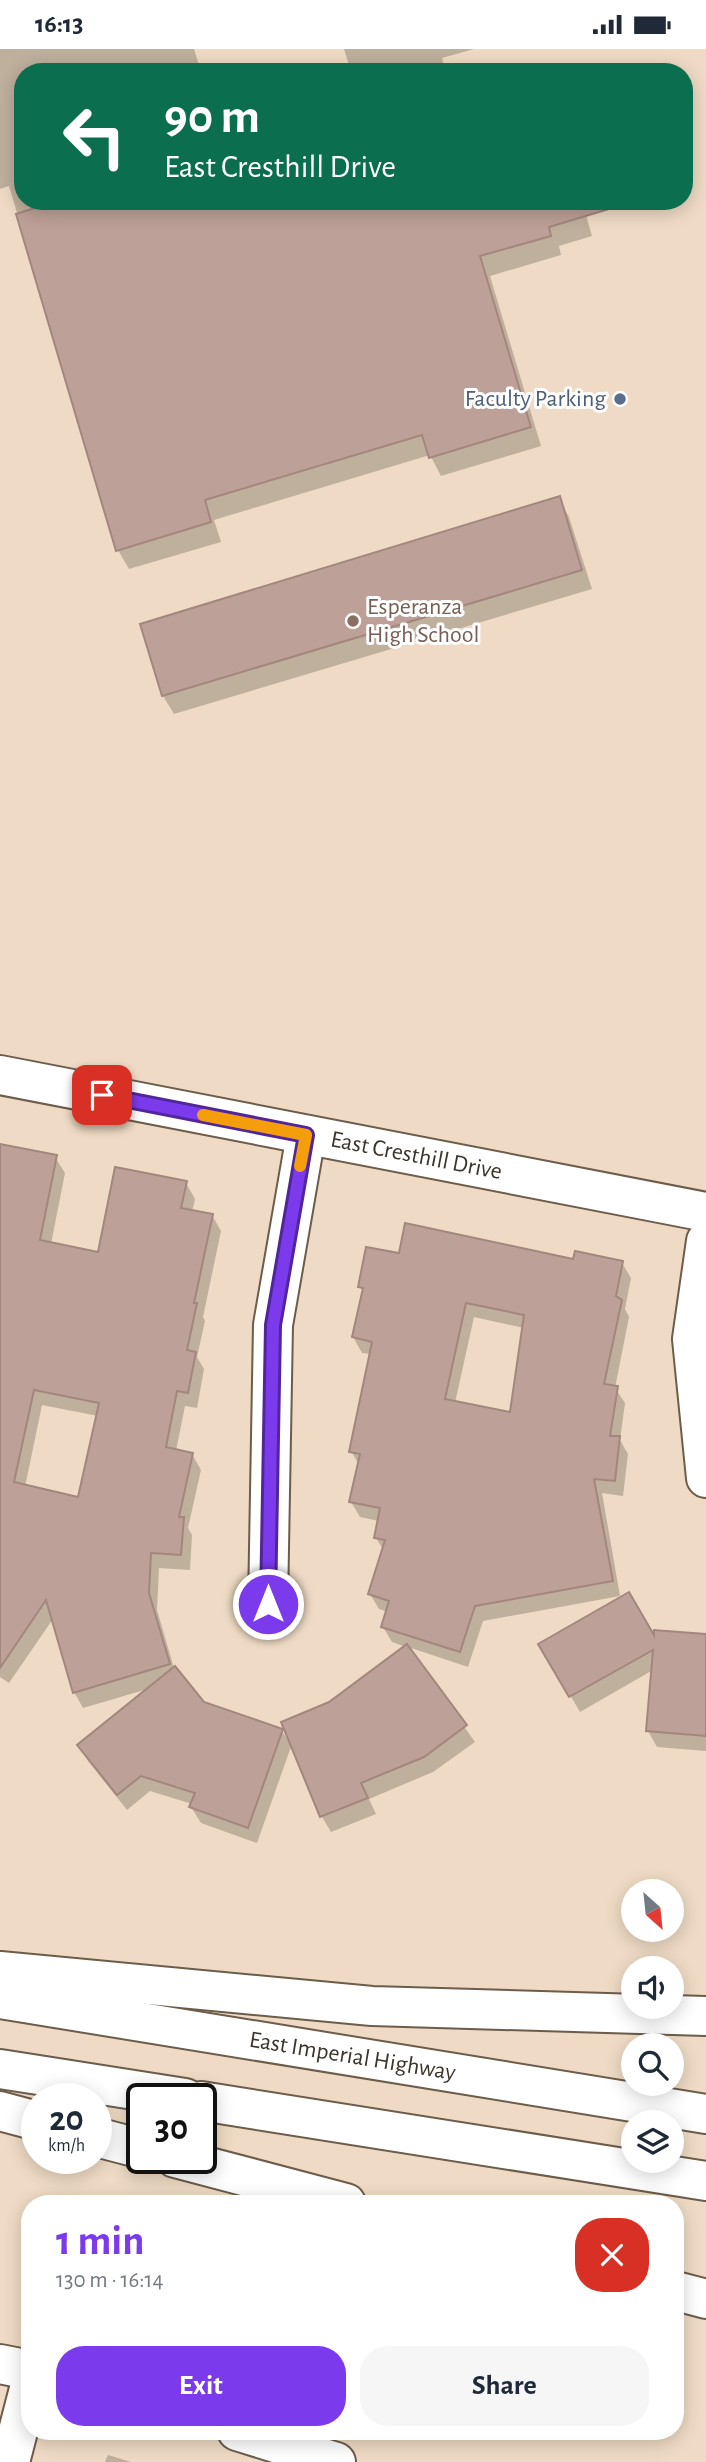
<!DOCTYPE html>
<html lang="en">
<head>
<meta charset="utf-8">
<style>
  body { margin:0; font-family:"Alegreya Sans",sans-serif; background:#f6f6f7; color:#1f2937; height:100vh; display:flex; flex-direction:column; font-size:26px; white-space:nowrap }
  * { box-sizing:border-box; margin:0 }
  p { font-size:23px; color:#747a83 }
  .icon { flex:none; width:38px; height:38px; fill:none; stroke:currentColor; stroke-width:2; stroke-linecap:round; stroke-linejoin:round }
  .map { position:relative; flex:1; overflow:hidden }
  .side { position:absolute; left:21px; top:2146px; width:663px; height:245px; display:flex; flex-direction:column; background:#fff; border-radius:28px; box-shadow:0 4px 18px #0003 }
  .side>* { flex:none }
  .hud { position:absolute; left:14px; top:14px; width:679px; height:147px; border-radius:28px; box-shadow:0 4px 18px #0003; background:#0b6e4f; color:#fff; overflow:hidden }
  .needle { width:46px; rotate:153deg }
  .buttons { position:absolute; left:621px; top:1830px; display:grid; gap:14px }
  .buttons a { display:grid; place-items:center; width:63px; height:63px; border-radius:50%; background:#fff; box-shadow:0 4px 18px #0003; font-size:35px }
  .speed { position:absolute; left:21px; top:2034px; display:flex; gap:14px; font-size:35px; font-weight:700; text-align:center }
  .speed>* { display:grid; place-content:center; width:91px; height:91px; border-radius:50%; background:#fff; box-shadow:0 4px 18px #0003; line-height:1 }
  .speed small { font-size:18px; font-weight:400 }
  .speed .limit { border:4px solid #111; border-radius:10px; background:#fff; color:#111 }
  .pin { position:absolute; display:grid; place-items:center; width:60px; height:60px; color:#fff; margin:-30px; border-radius:14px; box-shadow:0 4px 10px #0006 }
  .me { position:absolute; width:77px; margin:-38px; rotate:0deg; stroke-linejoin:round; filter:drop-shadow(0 0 5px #0008) }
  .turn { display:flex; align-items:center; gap:24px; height:147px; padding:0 35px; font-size:32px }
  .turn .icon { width:91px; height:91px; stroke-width:2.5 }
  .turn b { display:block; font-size:49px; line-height:60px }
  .round { display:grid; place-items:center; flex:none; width:74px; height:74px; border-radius:28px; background:#f6f6f7 }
  .overview { display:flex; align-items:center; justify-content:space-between; height:119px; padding:0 35px }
  h1 { font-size:42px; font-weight:600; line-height:52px; color:#7c3aed }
  .primary-button { display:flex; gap:14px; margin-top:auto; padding:14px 35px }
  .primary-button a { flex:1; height:80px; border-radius:28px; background:#7c3aed; color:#fff; font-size:28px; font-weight:600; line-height:80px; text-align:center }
  .primary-button a+a { background:#f6f6f7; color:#1f2937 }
  .status { display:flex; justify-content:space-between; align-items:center; height:49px; padding:0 35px; background:#fff; direction:ltr }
  .status svg { height:19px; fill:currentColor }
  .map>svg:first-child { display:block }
  .shadow { fill:#0003; fill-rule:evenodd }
  .building { fill:#bda097; stroke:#a3877f; stroke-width:2; fill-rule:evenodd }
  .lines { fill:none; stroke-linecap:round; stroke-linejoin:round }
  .minor-casing { stroke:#6d5c49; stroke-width:42 }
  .highway-casing { stroke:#6d5c49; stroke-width:42 }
  .minor { stroke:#fff; stroke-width:38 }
  .highway { stroke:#fff; stroke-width:38 }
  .route-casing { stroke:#51269a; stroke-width:18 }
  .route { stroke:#7c3aed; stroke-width:12 }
  .slow { stroke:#f59e0b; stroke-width:12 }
  .service-dot { fill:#5c6f8a; stroke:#fff; stroke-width:2.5 }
  .education-dot { fill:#8d6e63; stroke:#fff; stroke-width:2.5 }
  .labels { text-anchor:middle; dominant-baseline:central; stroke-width:6; stroke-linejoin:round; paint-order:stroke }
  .service-label { font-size:24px; fill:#4e5e75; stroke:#fff; text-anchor:end }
  .education-label { font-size:24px; fill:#785e54; stroke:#fff; text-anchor:start }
  .street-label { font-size:24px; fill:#3b342b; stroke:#fff }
</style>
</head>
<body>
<div class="status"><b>16:13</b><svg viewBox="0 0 49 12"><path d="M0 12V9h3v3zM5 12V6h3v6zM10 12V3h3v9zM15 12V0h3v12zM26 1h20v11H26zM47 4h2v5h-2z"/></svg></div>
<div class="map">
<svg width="706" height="2413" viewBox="0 0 706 2413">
  <rect width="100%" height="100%" fill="#efdbc5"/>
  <g class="shadow">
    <path d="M 0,0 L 194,0 L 201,23 L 23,23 L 23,152 L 582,152 L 592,187 L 559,197 L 561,206 L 490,227 L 541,397 L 441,427 L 430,406 L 214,471 L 221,493 L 129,520 L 118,501 L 9,137 L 0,140 Z"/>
    <path d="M 344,0 L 474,0 L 442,9 L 446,23 L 351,23 Z"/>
    <path d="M 559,449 L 569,468 L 592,540 L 174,665 L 163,647 L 142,576 Z"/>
    <path d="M 0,1097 L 55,1108 L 65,1124 L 51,1195 L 100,1205 L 186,1134 L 195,1150 L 192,1163 L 212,1166 L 221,1182 L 203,1268 L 205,1272 L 197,1308 L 204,1320 L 197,1359 L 185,1357 L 176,1402 L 192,1405 L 201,1421 L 188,1479 L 192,1486 L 190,1521 L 159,1519 L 157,1561 L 174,1619 L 203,1655 L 282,1682 L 289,1693 L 330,1655 L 406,1598 L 392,1593 L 383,1578 L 388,1563 L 379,1560 L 370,1545 L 384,1502 L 376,1489 L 379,1472 L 360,1468 L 351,1453 L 359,1416 L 351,1402 L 371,1305 L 362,1304 L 353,1288 L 364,1244 L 360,1238 L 401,1206 L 622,1214 L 631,1229 L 625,1260 L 629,1268 L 615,1339 L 625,1354 L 620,1391 L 628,1405 L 623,1447 L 602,1444 L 620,1547 L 483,1572 L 468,1618 L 408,1598 L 475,1693 L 433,1723 L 369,1750 L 376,1765 L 331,1783 L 322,1768 L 292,1695 L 257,1794 L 201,1774 L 191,1758 L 192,1755 L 150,1742 L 127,1761 L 88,1712 L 79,1697 L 151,1639 L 83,1659 L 74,1643 L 53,1570 L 9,1634 L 0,1628 ZM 474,1268 L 524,1279 L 511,1365 L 455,1354 ZM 42,1356 L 98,1367 L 79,1450 L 25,1438 Z"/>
    <path d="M 706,1587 L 706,1702 L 657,1698 L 648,1682 L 653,1621 L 580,1663 L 541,1596 L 655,1592 Z"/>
    <path d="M 108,2406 L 131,2413 L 105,2413 Z"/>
  </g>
  <g class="building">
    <path d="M 57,152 L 608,152 L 609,160 L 549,178 L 551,187 L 480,207 L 531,378 L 429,409 L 422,386 L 205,451 L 211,473 L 116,502 L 16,165 Z"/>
    <path d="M 560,447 L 582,521 L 162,647 L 140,575 Z"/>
    <path d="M 0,1095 L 57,1106 L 40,1191 L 98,1203 L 115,1118 L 187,1132 L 181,1159 L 213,1165 L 194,1254 L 197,1254 L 187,1301 L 196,1303 L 188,1344 L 177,1342 L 166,1398 L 193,1404 L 179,1468 L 184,1468 L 181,1506 L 151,1504 L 149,1544 L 170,1615 L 73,1644 L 46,1551 L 0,1619 ZM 34,1341 L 99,1354 L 78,1448 L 14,1433 Z"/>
    <path d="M 405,1174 L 573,1210 L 575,1202 L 623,1212 L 616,1247 L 622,1251 L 604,1335 L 618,1337 L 610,1387 L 620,1387 L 615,1432 L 594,1430 L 613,1532 L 475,1557 L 460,1603 L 381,1578 L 389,1552 L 368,1545 L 385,1491 L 374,1489 L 380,1459 L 349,1453 L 360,1405 L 349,1403 L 372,1293 L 352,1288 L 363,1239 L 358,1238 L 366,1198 L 399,1204 ZM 466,1254 L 524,1266 L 510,1363 L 445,1350 Z"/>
    <path d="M 629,1543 L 654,1586 L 654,1581 L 706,1585 L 706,1687 L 646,1682 L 653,1601 L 569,1648 L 538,1595 Z"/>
    <path d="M 407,1595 L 467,1676 L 424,1708 L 361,1734 L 368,1749 L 320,1768 L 281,1673 L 329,1653 Z"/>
    <path d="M 175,1617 L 204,1653 L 283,1680 L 248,1779 L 189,1758 L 195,1744 L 141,1727 L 117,1746 L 77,1696 Z"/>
  </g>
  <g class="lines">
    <defs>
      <g id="minor">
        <path id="s1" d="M 0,1026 L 706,1163"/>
        <path d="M 706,1192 L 692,1290 L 706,1429"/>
        <path d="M 268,1555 L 273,1276 L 306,1086"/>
        <path d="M 0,2315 L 30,2321"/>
        <path d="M 237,2382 L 336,2413"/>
        <path d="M 10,2413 L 30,2336"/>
      </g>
      <g id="highway">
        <path d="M 0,1922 L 372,1957 L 706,1967"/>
        <path id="s2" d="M 0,1950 L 706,2065"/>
        <path d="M 0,2020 L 185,2049"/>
        <path d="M 201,2052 L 706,2132"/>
        <path d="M 0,2062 L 37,2072"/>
        <path d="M 96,2088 L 142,2100"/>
        <path d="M 175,2109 L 346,2154"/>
        <path d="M 676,2242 L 706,2250"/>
      </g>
    </defs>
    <use href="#minor" class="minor-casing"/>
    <use href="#highway" class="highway-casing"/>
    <use href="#minor" class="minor"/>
    <use href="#highway" class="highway"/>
  </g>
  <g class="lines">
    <defs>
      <path id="route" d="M 102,1046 L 306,1086 L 273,1276 L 268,1555"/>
    </defs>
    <use href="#route" class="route-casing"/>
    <use href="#route" class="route"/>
    <path class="slow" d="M 203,1066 L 306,1086 L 300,1117"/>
  </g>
  <circle class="service-dot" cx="620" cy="350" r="7"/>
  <circle class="education-dot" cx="353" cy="572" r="7"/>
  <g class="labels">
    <g class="service-label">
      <text x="606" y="350">Faculty Parking</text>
    </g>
    <g class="education-label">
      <text x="367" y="558">Esperanza<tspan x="367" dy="28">High School</tspan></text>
    </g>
    <g class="street-label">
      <text stroke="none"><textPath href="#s1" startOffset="424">East Cresthill Drive</textPath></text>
      <text stroke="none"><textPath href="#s2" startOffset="357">East Imperial Highway</textPath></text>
    </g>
  </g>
</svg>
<div class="buttons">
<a><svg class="needle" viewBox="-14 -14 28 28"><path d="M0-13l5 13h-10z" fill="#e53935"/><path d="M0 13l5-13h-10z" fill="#747a83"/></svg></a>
<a><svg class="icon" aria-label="sound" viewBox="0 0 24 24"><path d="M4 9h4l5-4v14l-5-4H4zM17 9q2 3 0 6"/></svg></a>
<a><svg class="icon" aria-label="search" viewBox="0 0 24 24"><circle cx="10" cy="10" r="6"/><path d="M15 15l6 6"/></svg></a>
<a><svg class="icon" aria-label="layers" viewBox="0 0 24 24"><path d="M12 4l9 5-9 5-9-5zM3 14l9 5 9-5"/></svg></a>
</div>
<div class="speed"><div>20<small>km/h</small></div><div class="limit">30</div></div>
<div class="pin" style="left:102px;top:1046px;background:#d93025"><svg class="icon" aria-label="arrive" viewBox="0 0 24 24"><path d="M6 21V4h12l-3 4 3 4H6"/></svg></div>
<svg class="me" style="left:268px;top:1555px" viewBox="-20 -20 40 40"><circle r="17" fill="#7c3aed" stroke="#fff" stroke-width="3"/><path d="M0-11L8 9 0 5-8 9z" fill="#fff"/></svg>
<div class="hud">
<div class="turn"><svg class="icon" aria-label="left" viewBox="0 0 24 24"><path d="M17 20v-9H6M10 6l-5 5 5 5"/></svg><div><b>90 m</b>East Cresthill Drive</div></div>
</div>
<section class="side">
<div class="overview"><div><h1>1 min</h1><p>130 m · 16:14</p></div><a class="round" style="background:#d93025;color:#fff"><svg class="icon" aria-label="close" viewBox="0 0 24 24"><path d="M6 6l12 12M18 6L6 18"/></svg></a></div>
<div class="primary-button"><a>Exit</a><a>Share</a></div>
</section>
</div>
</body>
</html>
